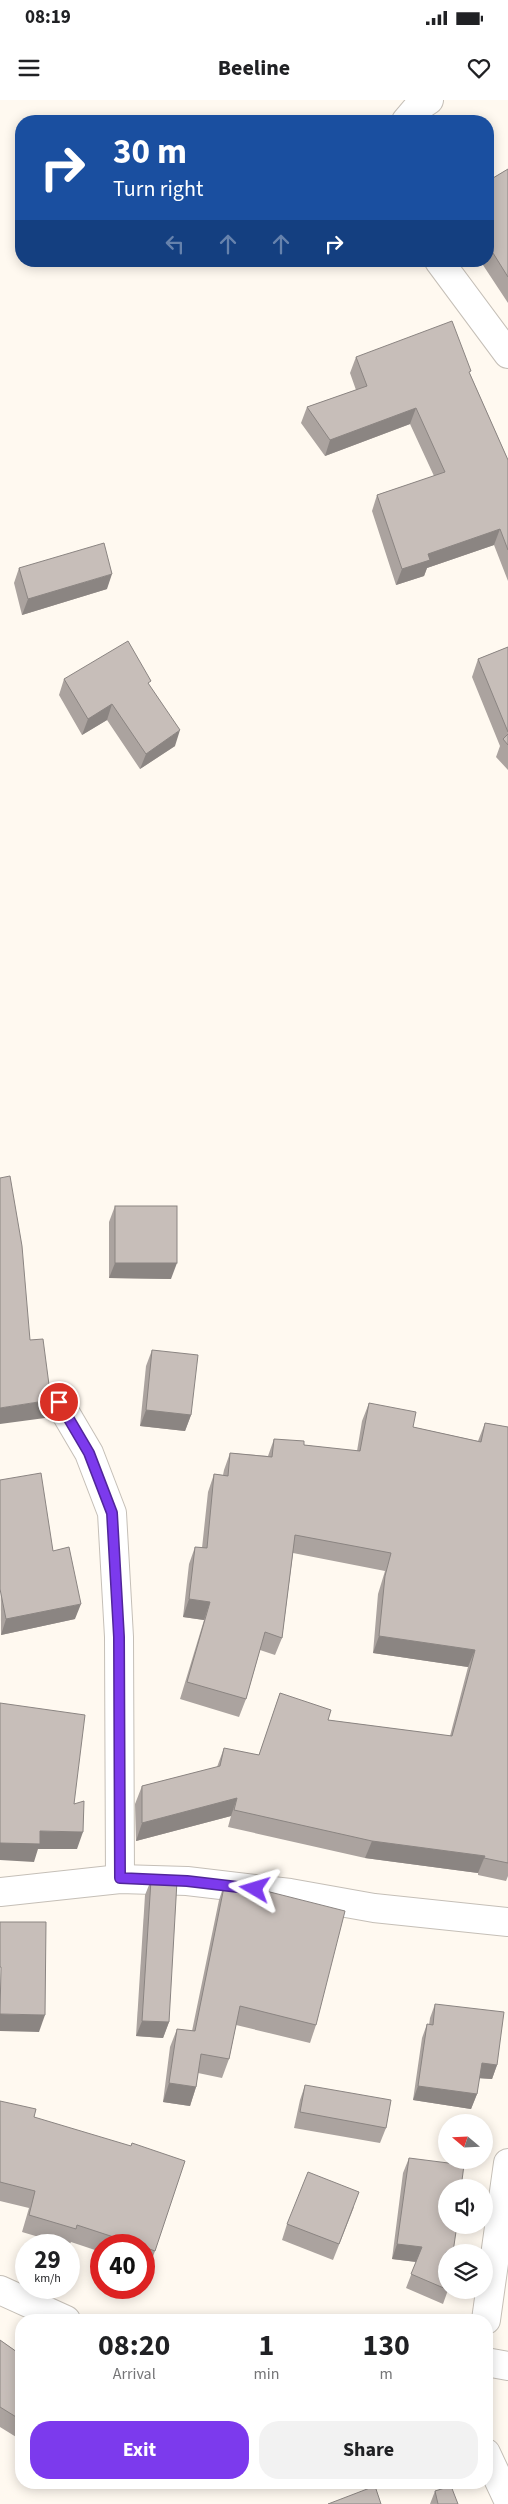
<!DOCTYPE html>
<html lang="en">
<head>
<meta charset="utf-8">
<style>
  body { margin:0; font-family:"Source Sans 3",sans-serif; background:#f2f2f2; color:#202124; height:100vh; display:flex; flex-direction:column; font-size:19px; white-space:nowrap }
  * { box-sizing:border-box; margin:0 }
  p { font-size:16px; color:#757577 }
  .icon { flex:none; width:28px; height:28px; fill:none; stroke:currentColor; stroke-width:2; stroke-linecap:round; stroke-linejoin:round }
  .map { position:relative; flex:1; overflow:hidden }
  .sheet { position:absolute; left:15px; top:2214px; width:478px; height:175px; display:flex; flex-direction:column; background:#fff; border-radius:20px; box-shadow:0 2px 12px #0003 }
  .sheet>* { flex:none }
  .guide { position:absolute; left:15px; top:15px; width:479px; height:152px; border-radius:20px; box-shadow:0 2px 12px #0003; background:#1a4fa0; color:#fff; overflow:hidden }
  .needle { width:32px; rotate:289deg }
  .buttons { position:absolute; left:438px; top:2014px; display:grid; gap:10px }
  .buttons a { display:grid; place-items:center; width:55px; height:55px; border-radius:50%; background:#fff; box-shadow:0 2px 12px #0003; font-size:25px }
  .speed { position:absolute; left:15px; top:2134px; display:flex; gap:10px; font-size:25px; font-weight:700; text-align:center }
  .speed>* { display:grid; place-content:center; width:65px; height:65px; border-radius:50%; background:#fff; box-shadow:0 2px 12px #0003; line-height:1 }
  .speed small { font-size:12px; font-weight:400 }
  .speed .limit { border:8px solid #d22; background:#fff; color:#111 }
  .pin { position:absolute; display:grid; place-items:center; width:42px; height:42px; color:#fff; margin:-21px; border:2px solid #fff; border-radius:50%; box-shadow:0 1px 5px #0007 }
  .me { position:absolute; width:55px; margin:-28px; rotate:277deg; stroke-linejoin:round; filter:drop-shadow(0 0 4px #0008) }
  .turn { display:flex; align-items:center; gap:18px; height:105px; padding:0 15px; font-size:22px }
  .turn .icon { width:65px; height:65px; stroke-width:2.5 }
  .turn b { display:block; font-size:35px; line-height:42px }
  .lanes { display:flex; align-items:center; height:48px; padding:0 15px; background:#0003; justify-content:center; gap:25px; direction:ltr }
  .lanes .off { opacity:.35 }
  .eta { display:flex; justify-content:space-evenly; align-items:center; height:85px; text-align:center }
  .eta b { font-size:30px; font-weight:700; line-height:35px }
  .button { display:flex; gap:10px; margin-top:auto; padding:10px 15px }
  .button a { flex:1; height:58px; border-radius:20px; background:#7c3aed; color:#fff; font-size:20px; font-weight:700; line-height:58px; text-align:center }
  .button a+a { background:#f2f2f2; color:#202124 }
  .status { display:flex; justify-content:space-between; align-items:center; height:35px; padding:0 25px; background:#fff; direction:ltr }
  .status svg { height:14px; fill:currentColor }
  header { display:flex; justify-content:space-between; align-items:center; height:65px; padding:0 15px; background:#fff; font-size:22px; font-weight:700 }
  .map>svg:first-child { display:block }
  .lines { fill:none; stroke-linecap:round; stroke-linejoin:round }
  .minor-casing { stroke:#c5bfb7; stroke-width:30 }
  .minor { stroke:#fff; stroke-width:28 }
  .wall { fill:#aba39f }
  .shaded-wall { fill:#8b8582 }
  .building { fill:#c7beb9; stroke:#8b8582 }
  .route-casing { stroke:#51269a; stroke-width:12 }
  .route { stroke:#7c3aed; stroke-width:9 }
</style>
</head>
<body>
<div class="status"><b>08:19</b><svg viewBox="0 0 49 12"><path d="M0 12V9h3v3zM5 12V6h3v6zM10 12V3h3v9zM15 12V0h3v12zM26 1h20v11H26zM47 4h2v5h-2z"/></svg></div>
<header><svg class="icon" aria-label="menu" viewBox="0 0 24 24"><path d="M4 6h16M4 12h16M4 18h16"/></svg>Beeline<svg class="icon" aria-label="heart" viewBox="0 0 24 24"><path d="M12 20l-8-8c-3-5 5-10 8-4 3-6 11-1 8 4z"/></svg></header>
<div class="map">
<svg width="508" height="2404" viewBox="0 0 508 2404">
  <rect width="100%" height="100%" fill="#fff9f0"/>
  <g class="lines">
    <defs>
      <g id="minor">
        <path d="M 406,21 L 417,8 L 429,0"/>
        <path d="M 439,161 L 508,254"/>
        <path d="M 59,1302 L 89,1353 L 112,1413 L 119,1537 L 120,1779"/>
        <path d="M 0,1792 L 120,1779 L 187,1781 L 290,1793 L 374,1808 L 508,1822"/>
        <path d="M 0,2190 L 66,2220"/>
        <path d="M 486,2220 L 508,2063"/>
        <path d="M 486,2262 L 508,2266"/>
        <path d="M 486,2353 L 508,2400"/>
      </g>
    </defs>
    <use href="#minor" class="minor-casing"/>
    <use href="#minor" class="minor"/>
  </g>
  <g class="wall">
    <path d="M 508,69 L 508,203 L 481,162 L 480,163 L 479,161 L 488,161 L 488,81 Z"/>
    <path d="M 356,257 L 470,274 L 508,360 L 508,481 L 494,445 L 427,468 L 424,476 L 396,485 L 372,411 L 377,395 L 434,376 L 410,324 L 325,356 L 301,323 L 307,307 L 356,290 L 350,273 Z"/>
    <path d="M 19,468 L 107,489 L 22,515 L 14,483 Z"/>
    <path d="M 508,547 L 508,670 L 496,657 L 500,646 L 472,577 L 478,559 Z"/>
    <path d="M 64,579 L 149,586 L 175,646 L 140,669 L 107,620 L 82,635 L 59,595 Z"/>
    <path d="M 115,1106 L 171,1179 L 109,1178 L 109,1122 Z"/>
    <path d="M 152,1250 L 191,1315 L 185,1331 L 140,1326 L 146,1266 Z"/>
    <path d="M 369,1303 L 413,1327 L 478,1341 L 485,1323 L 508,1327 L 508,1776 L 506,1781 L 478,1775 L 478,1773 L 365,1758 L 228,1727 L 231,1716 L 136,1741 L 135,1704 L 142,1686 L 217,1667 L 224,1648 L 259,1655 L 280,1593 L 328,1620 L 450,1636 L 468,1567 L 373,1553 L 378,1494 L 385,1471 L 293,1453 L 282,1538 L 275,1555 L 260,1550 L 246,1599 L 239,1617 L 180,1599 L 204,1520 L 183,1517 L 189,1464 L 195,1447 L 202,1448 L 208,1392 L 214,1374 L 223,1375 L 224,1370 L 230,1353 L 268,1356 L 274,1339 L 304,1345 L 357,1351 L 362,1321 Z"/>
    <path d="M 0,1380 L 53,1451 L 75,1519 L 1,1535 Z"/>
    <path d="M 151,1780 L 169,1922 L 163,1938 L 136,1936 L 145,1795 Z"/>
    <path d="M 225,1782 L 262,1790 L 316,1925 L 310,1943 L 236,1925 L 229,1959 L 222,1978 L 198,1973 L 196,1987 L 190,2006 L 163,2002 L 170,1947 L 177,1929 L 192,1931 L 219,1800 Z"/>
    <path d="M 435,1904 L 497,1965 L 492,1979 L 479,1978 L 477,1994 L 471,2009 L 413,2000 L 422,1938 L 427,1924 L 429,1925 L 430,1918 Z"/>
    <path d="M 305,1985 L 386,2028 L 380,2043 L 294,2028 L 300,2000 Z"/>
    <path d="M 0,2001 L 34,2017 L 155,2151 L 149,2168 L 144,2166 L 144,2145 L 101,2145 L 101,2152 L 71,2142 L 69,2146 L 69,2145 L 66,2145 L 22,2132 L 29,2108 L 0,2101 Z"/>
    <path d="M 409,2058 L 446,2152 L 446,2190 L 448,2190 L 443,2204 L 406,2188 L 416,2162 L 392,2159 L 403,2073 Z"/>
    <path d="M 354,2107 L 333,2160 L 282,2140 L 287,2124 Z"/>
    <path d="M 0,2240 L 17,2252 L 21,2246 L 21,2340 L 0,2327 Z"/>
    <path d="M 435,2391 L 458,2404 L 430,2404 Z"/>
  </g>
  <g class="shaded-wall">
    <path d="M 416,308 L 410,324 L 325,356 L 330,340 Z"/>
    <path d="M 500,429 L 494,445 L 427,468 L 424,476 L 396,485 L 402,469 L 428,454 Z"/>
    <path d="M 112,474 L 107,489 L 22,515 L 28,499 Z"/>
    <path d="M 112,604 L 107,620 L 82,635 L 88,619 Z"/>
    <path d="M 180,630 L 175,646 L 140,669 L 146,654 Z"/>
    <path d="M 115,1163 L 177,1163 L 171,1179 L 109,1178 Z"/>
    <path d="M 51,1300 L 45,1318 L 0,1324 L 0,1308 Z"/>
    <path d="M 146,1310 L 191,1315 L 185,1331 L 140,1326 Z"/>
    <path d="M 189,1499 L 210,1502 L 204,1520 L 183,1517 Z"/>
    <path d="M 81,1504 L 75,1519 L 1,1535 L 6,1519 Z"/>
    <path d="M 379,1536 L 475,1550 L 468,1567 L 373,1553 Z"/>
    <path d="M 237,1698 L 231,1716 L 136,1741 L 142,1723 Z"/>
    <path d="M 40,1731 L 83,1732 L 77,1749 L 38,1749 L 34,1762 L 0,1760 L 0,1743 Z"/>
    <path d="M 372,1741 L 485,1756 L 478,1773 L 365,1758 Z"/>
    <path d="M 0,1914 L 45,1915 L 39,1932 L 0,1931 Z"/>
    <path d="M 142,1921 L 169,1922 L 163,1938 L 136,1936 Z"/>
    <path d="M 482,1963 L 497,1965 L 492,1979 L 476,1978 Z"/>
    <path d="M 169,1983 L 196,1987 L 190,2006 L 163,2002 Z"/>
    <path d="M 418,1986 L 477,1994 L 471,2009 L 413,2000 Z"/>
    <path d="M 397,2144 L 422,2147 L 417,2162 L 392,2159 Z"/>
  </g>
  <g class="building">
    <path d="M 508,69 L 508,177 L 488,145 L 488,81 Z"/>
    <path d="M 452,221 L 471,271 L 469,272 L 508,360 L 508,450 L 500,429 L 428,454 L 430,460 L 402,469 L 377,395 L 445,372 L 416,308 L 330,340 L 307,307 L 367,286 L 356,257 Z"/>
    <path d="M 104,443 L 112,474 L 28,499 L 19,468 Z"/>
    <path d="M 128,541 L 151,581 L 148,583 L 180,630 L 146,654 L 112,604 L 88,619 L 64,579 Z"/>
    <path d="M 508,547 L 508,632 L 478,559 Z"/>
    <path d="M 508,634 L 508,645 L 503,639 Z"/>
    <path d="M 10,1076 L 22,1146 L 30,1240 L 43,1239 L 51,1300 L 0,1308 L 0,1078 Z"/>
    <rect x="115" y="1106" width="62" height="57"/>
    <path d="M 152,1250 L 198,1255 L 191,1315 L 146,1310 Z"/>
    <path d="M 369,1303 L 416,1312 L 413,1327 L 481,1342 L 485,1323 L 508,1327 L 508,1763 L 484,1758 L 485,1756 L 372,1741 L 234,1710 L 237,1698 L 142,1723 L 142,1686 L 220,1666 L 224,1648 L 259,1655 L 280,1593 L 331,1610 L 328,1620 L 452,1636 L 475,1550 L 379,1536 L 385,1476 L 391,1453 L 295,1435 L 282,1538 L 265,1532 L 246,1599 L 187,1582 L 210,1502 L 189,1499 L 195,1447 L 207,1448 L 214,1374 L 228,1376 L 230,1353 L 272,1357 L 274,1339 L 304,1341 L 304,1345 L 360,1351 Z"/>
    <path d="M 41,1373 L 53,1451 L 69,1447 L 81,1504 L 6,1519 L 0,1489 L 0,1380 Z"/>
    <path d="M 0,1603 L 85,1615 L 74,1704 L 84,1701 L 83,1732 L 40,1731 L 40,1744 L 0,1743 Z"/>
    <path d="M 151,1780 L 177,1781 L 169,1922 L 142,1921 Z"/>
    <path d="M 225,1782 L 263,1786 L 262,1790 L 345,1811 L 316,1925 L 240,1906 L 229,1959 L 201,1954 L 196,1987 L 169,1983 L 177,1929 L 195,1931 Z"/>
    <path d="M 0,1822 L 46,1822 L 45,1915 L 0,1914 L 1,1867 L 0,1867 Z"/>
    <path d="M 435,1904 L 504,1912 L 497,1965 L 482,1963 L 477,1994 L 418,1986 L 427,1924 L 433,1925 Z"/>
    <path d="M 305,1985 L 391,2000 L 386,2028 L 300,2012 Z"/>
    <path d="M 0,2001 L 36,2009 L 34,2017 L 131,2046 L 132,2043 L 185,2061 L 155,2151 L 144,2147 L 144,2145 L 138,2145 L 77,2125 L 76,2129 L 29,2115 L 35,2091 L 0,2082 Z"/>
    <path d="M 409,2058 L 464,2065 L 461,2088 L 446,2088 L 446,2125 L 457,2125 L 453,2152 L 446,2152 L 446,2189 L 411,2174 L 422,2147 L 397,2144 Z"/>
    <path d="M 308,2072 L 359,2092 L 339,2144 L 287,2124 Z"/>
    <path d="M 406,2215 L 458,2218 L 458,2220 L 405,2220 Z"/>
    <path d="M 39,2217 L 43,2220 L 37,2220 Z"/>
    <path d="M 0,2240 L 17,2252 L 21,2246 L 21,2320 L 0,2307 Z"/>
    <path d="M 375,2386 L 381,2404 L 328,2404 Z"/>
    <path d="M 451,2386 L 458,2404 L 438,2404 L 435,2391 Z"/>
  </g>
  <g class="lines">
    <defs>
      <path id="route" d="M 59,1302 L 89,1353 L 112,1413 L 119,1537 L 120,1778 L 187,1781 L 255,1789"/>
    </defs>
    <use href="#route" class="route-casing"/>
    <use href="#route" class="route"/>
  </g>
</svg>
<div class="buttons">
<a><svg class="needle" viewBox="-14 -14 28 28"><path d="M0-13l5 13h-10z" fill="#e53935"/><path d="M0 13l5-13h-10z" fill="#757577"/></svg></a>
<a><svg class="icon" aria-label="sound" viewBox="0 0 24 24"><path d="M4 9h4l5-4v14l-5-4H4zM17 9q2 3 0 6"/></svg></a>
<a><svg class="icon" aria-label="layers" viewBox="0 0 24 24"><path d="M12 4l9 5-9 5-9-5zM3 14l9 5 9-5"/></svg></a>
</div>
<div class="speed"><div>29<small>km/h</small></div><div class="limit">40</div></div>
<div class="pin" style="left:59px;top:1302px;background:#d93025"><svg class="icon" aria-label="arrive" viewBox="0 0 24 24"><path d="M6 21V4h12l-3 4 3 4H6"/></svg></div>
<svg class="me" style="left:255px;top:1789px" viewBox="-20 -20 40 40"><path d="M0-17L14 15 0 8-14 15z" fill="#7c3aed" stroke="#fff" stroke-width="4"/></svg>
<div class="guide">
<div class="turn"><svg class="icon" aria-label="right" viewBox="0 0 24 24"><path d="M7 20v-9h11M14 6l5 5-5 5"/></svg><div><b>30 m</b>Turn right</div></div>
<div class="lanes"><svg class="icon off" aria-label="left" viewBox="0 0 24 24"><path d="M17 20v-9H6M10 6l-5 5 5 5"/></svg><svg class="icon off" aria-label="ahead" viewBox="0 0 24 24"><path d="M12 20V5M6 11l6-6 6 6"/></svg><svg class="icon off" aria-label="ahead" viewBox="0 0 24 24"><path d="M12 20V5M6 11l6-6 6 6"/></svg><svg class="icon" aria-label="right" viewBox="0 0 24 24"><path d="M7 20v-9h11M14 6l5 5-5 5"/></svg></div>
</div>
<section class="sheet">
<div class="eta">
<div><b>08:20</b><p>Arrival</p></div>
<div><b>1</b><p>min</p></div>
<div><b>130</b><p>m</p></div>
</div>
<div class="button"><a>Exit</a><a>Share</a></div>
</section>
</div>
</body>
</html>
